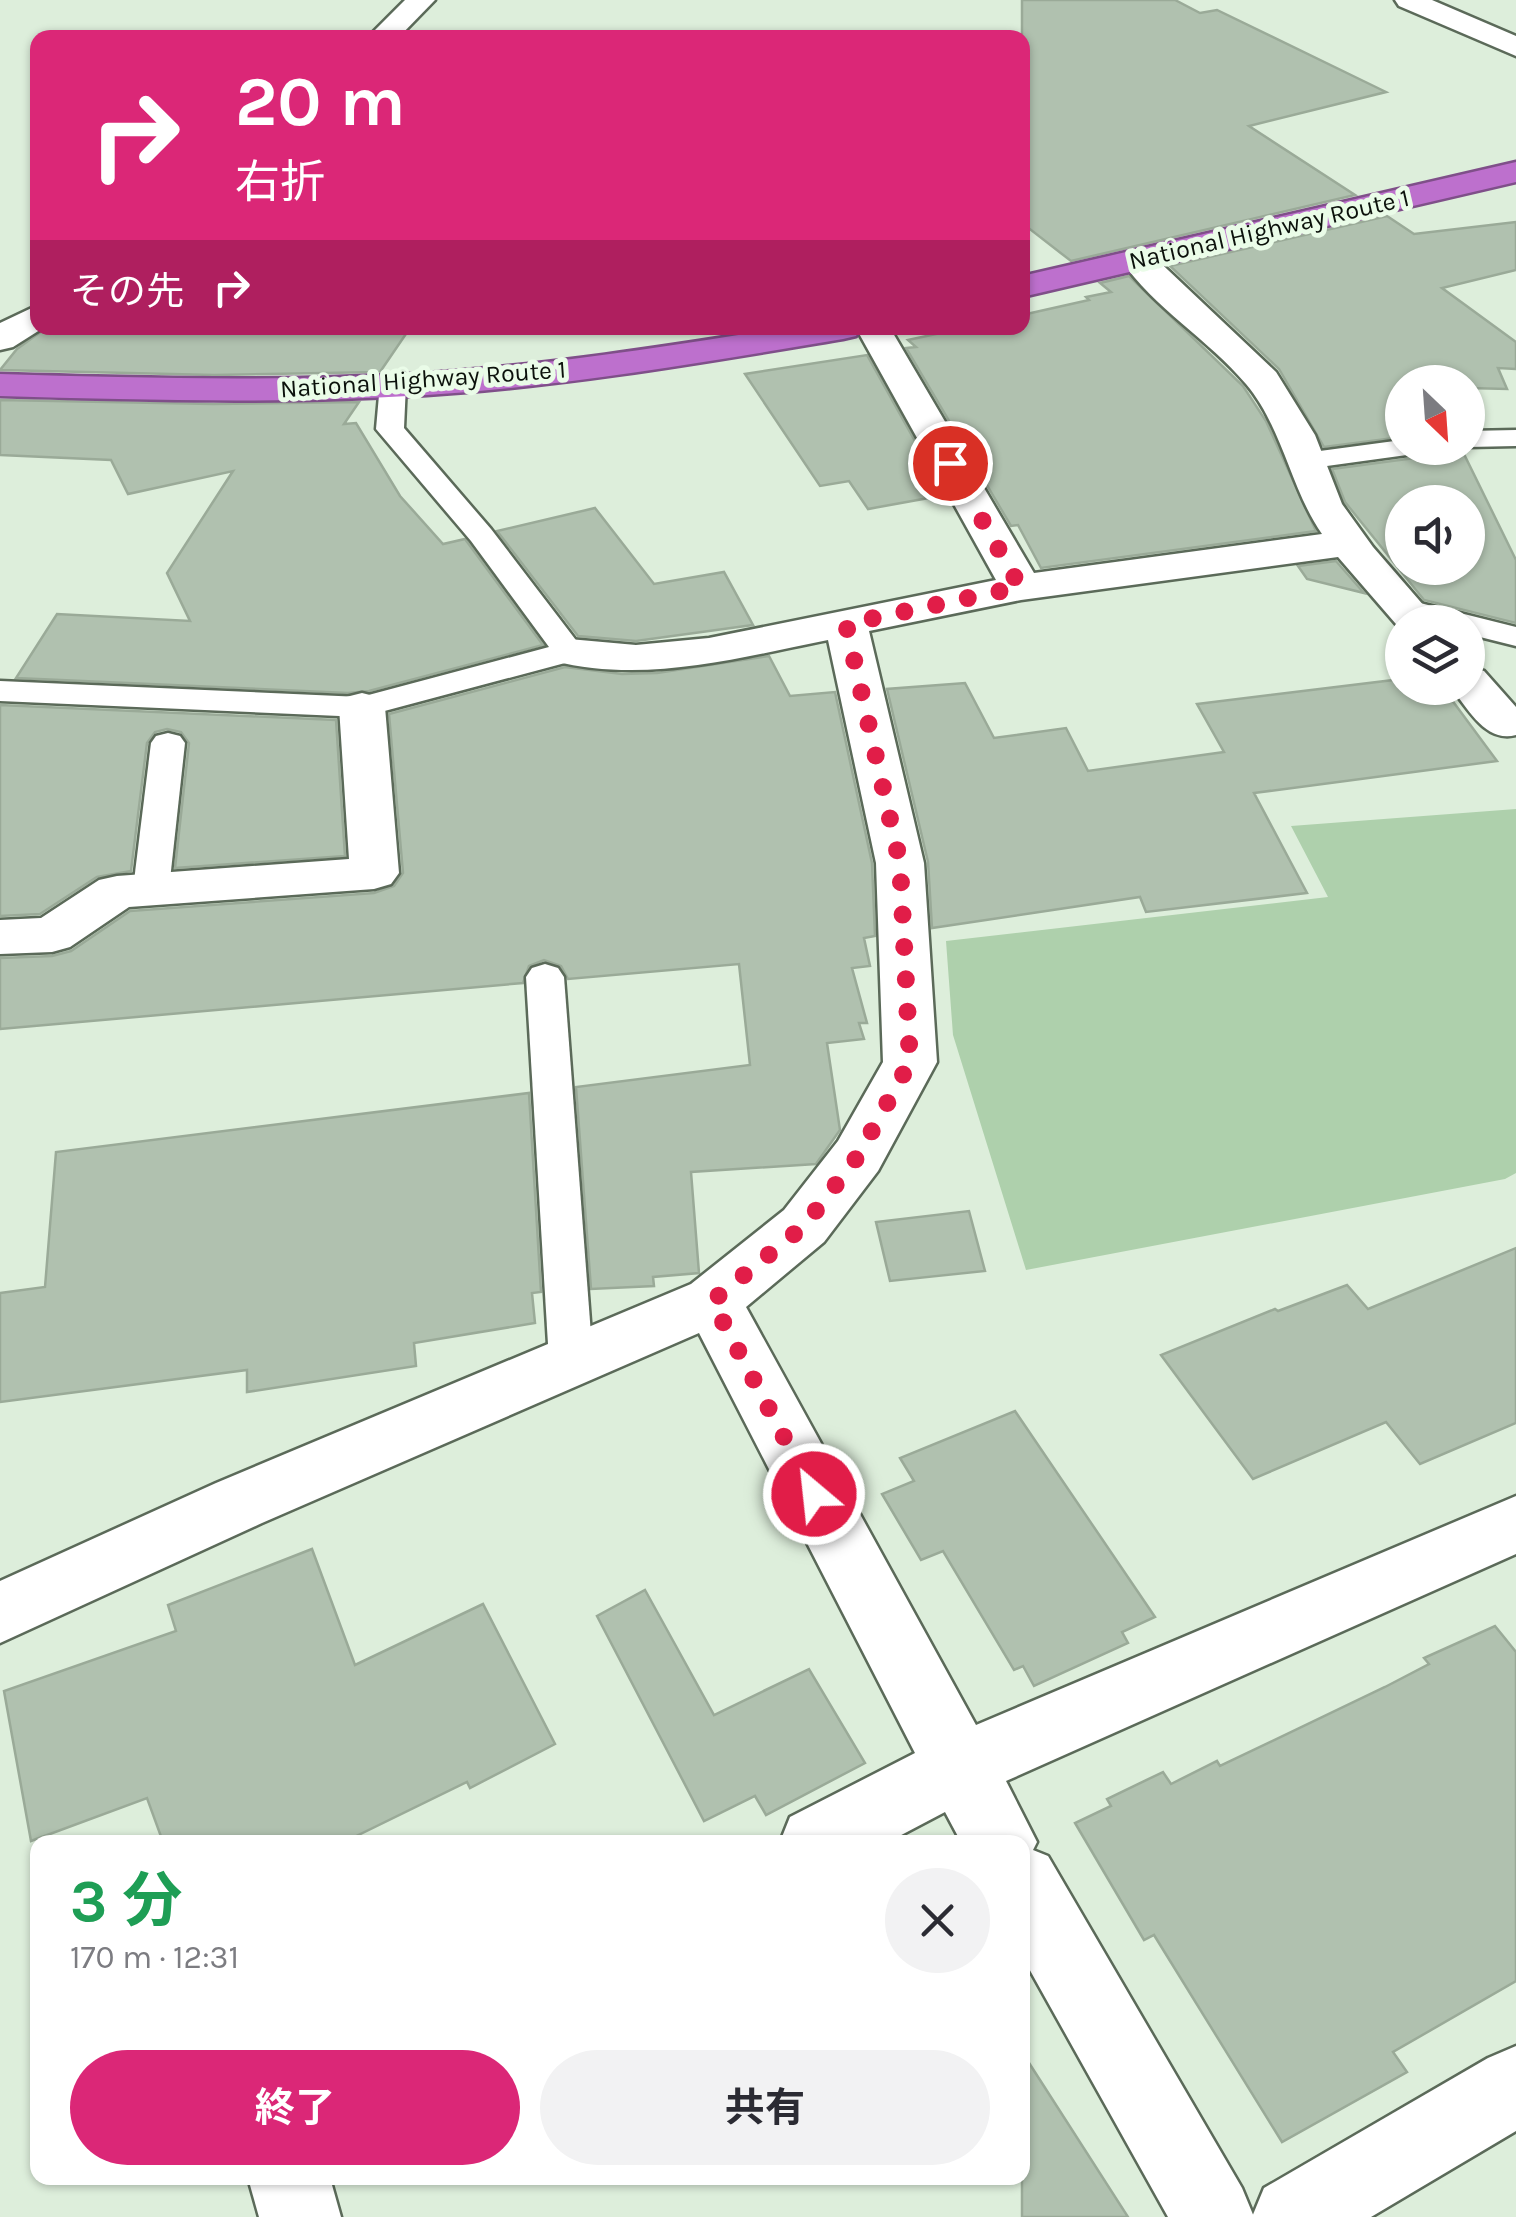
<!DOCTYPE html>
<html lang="ja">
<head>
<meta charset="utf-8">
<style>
  body { margin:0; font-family:Karla,"Noto Sans JP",sans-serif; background:#f2f2f3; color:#2b2b33; height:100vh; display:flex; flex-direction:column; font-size:38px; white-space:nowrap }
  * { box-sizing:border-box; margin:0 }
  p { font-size:32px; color:#7c7c81 }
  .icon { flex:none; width:55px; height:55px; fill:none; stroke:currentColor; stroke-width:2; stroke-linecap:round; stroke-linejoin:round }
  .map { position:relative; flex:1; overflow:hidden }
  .details { position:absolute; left:30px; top:1835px; width:1000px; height:350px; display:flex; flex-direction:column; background:#fff; border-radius:20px; box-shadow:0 2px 8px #0004 }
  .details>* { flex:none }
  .hud { position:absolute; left:30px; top:30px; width:1000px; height:305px; border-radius:20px; box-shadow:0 2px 8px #0004; background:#db2777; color:#fff; overflow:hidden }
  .needle { width:65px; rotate:155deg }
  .tools { position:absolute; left:1385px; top:365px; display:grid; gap:20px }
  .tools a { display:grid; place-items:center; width:100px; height:100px; border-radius:50%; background:#fff; box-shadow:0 2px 8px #0004; font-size:50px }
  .pin { position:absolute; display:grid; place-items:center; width:85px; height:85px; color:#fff; margin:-42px; border:5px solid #fff; border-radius:50%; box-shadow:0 2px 10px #0007 }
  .me { position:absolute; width:110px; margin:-55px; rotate:332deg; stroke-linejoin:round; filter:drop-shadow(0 0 8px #0008) }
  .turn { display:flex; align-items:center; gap:35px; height:210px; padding:0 40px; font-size:45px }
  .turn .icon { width:130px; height:130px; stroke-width:2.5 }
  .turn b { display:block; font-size:70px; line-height:85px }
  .then { display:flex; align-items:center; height:95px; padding:0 40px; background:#0003; gap:20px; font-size:38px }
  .round { display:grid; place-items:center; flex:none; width:105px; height:105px; border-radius:52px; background:#f2f2f3 }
  .head { display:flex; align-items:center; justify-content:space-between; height:170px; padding:0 40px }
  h1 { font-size:60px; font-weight:700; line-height:75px; color:#1e9e55 }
  .button { display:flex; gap:20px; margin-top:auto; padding:20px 40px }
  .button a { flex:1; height:115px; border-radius:60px; background:#db2777; color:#fff; font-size:40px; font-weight:700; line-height:115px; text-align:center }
  .button a+a { background:#f2f2f3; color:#2b2b33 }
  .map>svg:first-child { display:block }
  .green { fill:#aed0ac }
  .building { fill:#b0c1af; stroke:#9aaa98; stroke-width:2.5; fill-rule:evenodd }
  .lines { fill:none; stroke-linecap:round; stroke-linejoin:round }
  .lane-casing { stroke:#5b6a59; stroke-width:5 }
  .street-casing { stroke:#5b6a59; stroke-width:5 }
  .secondary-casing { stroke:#5b6a59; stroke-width:5 }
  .highway-casing { stroke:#7f4f89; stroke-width:5 }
  .lane { fill:#fff; fill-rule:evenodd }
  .street { fill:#fff; fill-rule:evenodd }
  .secondary { fill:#fff; fill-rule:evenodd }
  .highway { fill:#bd70cd; fill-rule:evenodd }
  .route { stroke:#e11d48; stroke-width:18; stroke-dasharray:0 32.4 }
  .labels { text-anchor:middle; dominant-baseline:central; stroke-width:10; stroke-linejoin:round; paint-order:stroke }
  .far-street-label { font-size:25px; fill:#0b110b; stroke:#eafce8 }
</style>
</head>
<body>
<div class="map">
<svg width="1516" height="2217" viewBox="0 0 1516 2217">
  <rect width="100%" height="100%" fill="#ddeedb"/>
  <path class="green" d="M 1516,809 L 1516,1173 L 1505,1179 L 1026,1270 L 953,1035 L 946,941 L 1328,897 L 1291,826 Z"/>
  <g class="building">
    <path d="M 1022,0 L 1175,0 L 1200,13 L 1217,10 L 1386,92 L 1249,126 L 1355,195 L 1071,261 L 1022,223 Z"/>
    <path d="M 1387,216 L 1414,234 L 1516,222 L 1516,270 L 1442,288 L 1516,342 L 1516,369 L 1498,368 L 1507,389 L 1468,388 L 1468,382 L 1402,382 L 1402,437 L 1324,447 L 1279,369 L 1170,266 Z"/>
    <path d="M 1129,276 L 1243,386 L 1266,421 L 1316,531 L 1041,568 L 1018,525 L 1011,526 L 906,348 L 916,347 L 908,340 L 964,328 L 1022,328 L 1022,315 L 1089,300 L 1086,297 L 1111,292 L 1100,283 Z"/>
    <path d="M 46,328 L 410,328 L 380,372 L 214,375 L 0,370 L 17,349 Z"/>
    <path d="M 867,355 L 945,495 L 868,509 L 849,481 L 820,486 L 745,374 Z"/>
    <path d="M 0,400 L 213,404 L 359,402 L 344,424 L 356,423 L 400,496 L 443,544 L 465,539 L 543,645 L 369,691 L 348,693 L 16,678 L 57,614 L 190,621 L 167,573 L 233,471 L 128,494 L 111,460 L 0,455 Z"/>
    <path d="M 1422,448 L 1461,448 L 1516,560 L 1516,623 L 1424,600 L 1345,502 L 1332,469 L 1414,458 ZM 1402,502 L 1468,502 L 1468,568 L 1402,568 Z"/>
    <path d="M 595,508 L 654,584 L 724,572 L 753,625 L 636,641 L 578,636 L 497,531 Z"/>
    <path d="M 1336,561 L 1364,593 L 1307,579 L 1298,566 Z"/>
    <path d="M 769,656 L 790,696 L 835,692 L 872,863 L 875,936 L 864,938 L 870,966 L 852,968 L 867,1023 L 859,1023 L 864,1039 L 827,1043 L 840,1130 L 816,1164 L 691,1172 L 699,1273 L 653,1277 L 654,1286 L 591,1289 L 576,1087 L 750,1065 L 739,964 L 568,979 L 561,966 L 544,960 L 529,966 L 523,983 L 0,1029 L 0,958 L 52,956 L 71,951 L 130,911 L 374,893 L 394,886 L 403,873 L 389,714 L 565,667 L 622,674 L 657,673 Z"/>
    <path d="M 1402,679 L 1402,688 L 1443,688 L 1497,761 L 1254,793 L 1307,893 L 1146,912 L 1140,897 L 932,928 L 928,862 L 887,689 L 965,683 L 994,738 L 1066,728 L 1088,771 L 1224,752 L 1197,704 Z"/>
    <path d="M 0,705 L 336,720 L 345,856 L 175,868 L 189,743 L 181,732 L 167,729 L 155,732 L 147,743 L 131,871 L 97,877 L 40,914 L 0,916 Z"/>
    <path d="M 529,1093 L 541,1292 L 532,1293 L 535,1323 L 414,1343 L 416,1366 L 247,1392 L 247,1370 L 0,1402 L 0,1293 L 45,1287 L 56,1152 Z"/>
    <path d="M 969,1211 L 985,1271 L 890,1281 L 876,1222 Z"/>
    <path d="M 1516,1248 L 1516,1423 L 1420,1464 L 1386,1422 L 1253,1479 L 1161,1355 L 1275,1309 L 1278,1311 L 1347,1285 L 1368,1309 Z"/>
    <path d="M 1015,1411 L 1155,1617 L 1122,1632 L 1128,1643 L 1034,1686 L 1023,1666 L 1014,1670 L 943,1551 L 921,1560 L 882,1494 L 914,1481 L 900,1458 Z"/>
    <path d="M 312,1549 L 355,1665 L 483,1604 L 555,1744 L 470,1788 L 467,1782 L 344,1842 L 163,1842 L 147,1798 L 31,1841 L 4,1691 L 176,1631 L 168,1605 Z"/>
    <path d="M 645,1590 L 714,1715 L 809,1669 L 865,1763 L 766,1815 L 755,1796 L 704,1821 L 597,1616 Z"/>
    <path d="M 1495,1626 L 1516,1652 L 1516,1981 L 1393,2052 L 1407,2072 L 1282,2142 L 1154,1935 L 1144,1940 L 1075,1823 L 1111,1806 L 1107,1799 L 1163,1772 L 1171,1784 L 1217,1761 L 1220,1766 L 1385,1687 L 1429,1664 L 1424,1658 Z"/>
    <path d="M 1022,2052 L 1128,2217 L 1022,2217 Z"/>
  </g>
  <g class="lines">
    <defs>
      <g id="lane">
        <path d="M 393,376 L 406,384 L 404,428 L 491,529 L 585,652 L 580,659 L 362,717 L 0,701 L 0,681 L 361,697 L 549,647 L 471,541 L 376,429 L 380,384 Z"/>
        <path d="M 1516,430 L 1516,446 L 1468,447 L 1468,431 Z"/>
        <path d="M 1402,440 L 1402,448 L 1418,448 L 1414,454 L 1305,469 L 1295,467 L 1291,461 L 1295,455 L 1305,453 Z"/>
        <path d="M 1404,599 L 1516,627 L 1516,646 L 1468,634 L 1468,622 L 1425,622 L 1393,615 L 1389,608 L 1393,601 Z"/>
        <path d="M 168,733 L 180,736 L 185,743 L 169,889 L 164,897 L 151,901 L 138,897 L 133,889 L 151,743 L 156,736 Z"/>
        <path d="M 545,964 L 558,968 L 564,977 L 593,1361 L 587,1374 L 571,1379 L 555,1374 L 549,1361 L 526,977 L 532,968 Z"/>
      </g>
      <g id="street">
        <path d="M 405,0 L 435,0 L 398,38 L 367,38 Z"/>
        <path d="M 1395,0 L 1432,0 L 1516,36 L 1516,56 L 1399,6 Z"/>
        <path d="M 1138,250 L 1150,253 L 1276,372 L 1315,435 L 1342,504 L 1373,547 L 1438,622 L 1402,622 L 1402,631 L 1338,557 L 1021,600 L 869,631 L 924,863 L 937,1062 L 878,1171 L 824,1242 L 746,1307 L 976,1725 L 1516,1496 L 1516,1554 L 1006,1781 L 1037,1842 L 1033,1850 L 1048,1856 L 1242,2188 L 1254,2217 L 1168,2217 L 1022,1956 L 1022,1842 L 961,1842 L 945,1812 L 888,1842 L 780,1842 L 790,1817 L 915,1753 L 699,1333 L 262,1523 L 0,1643 L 0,1581 L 216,1483 L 691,1284 L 784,1210 L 838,1141 L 883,1062 L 876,863 L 828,640 C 738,658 645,684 554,661 L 547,652 L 554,643 L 569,639 L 636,645 L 709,638 L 996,580 L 856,328 L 890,328 L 1034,573 L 1322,534 C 1290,488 1283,428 1246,384 C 1209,340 1154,308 1121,260 L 1126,253 Z"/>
        <path d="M 38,305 L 38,328 L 43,328 L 13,347 L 0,350 L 0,323 Z"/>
        <path d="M 1468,667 L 1484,671 L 1516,707 L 1516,735 C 1486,743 1469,710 1452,689 L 1468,688 Z"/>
        <path d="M 362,693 L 378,697 L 385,707 L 399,873 L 391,884 L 374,889 L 129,907 L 70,947 L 52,952 L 0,954 L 0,920 L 41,918 L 99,880 L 117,876 L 349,859 L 339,707 L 346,697 Z"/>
        <path d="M 248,2178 L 330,2178 L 341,2217 L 259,2217 Z"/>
      </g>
      <path id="secondary" d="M 1516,2046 L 1516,2131 L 1371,2217 L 1252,2217 L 1264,2188 L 1488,2058 Z"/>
      <g id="highway">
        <path d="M 1516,162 L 1516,182 L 1022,297 L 1022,276 Z"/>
        <path d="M 782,328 L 861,328 L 856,336 L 843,339 C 705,362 567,386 427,395 C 285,404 142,400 0,396 L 0,374 C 142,378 285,382 427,373 C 546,365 664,347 782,328 Z"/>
      </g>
    </defs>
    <use href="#lane" class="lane-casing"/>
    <use href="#street" class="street-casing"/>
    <use href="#secondary" class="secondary-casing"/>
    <use href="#highway" class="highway-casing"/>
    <use href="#lane" class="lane"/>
    <use href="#street" class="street"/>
    <use href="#secondary" class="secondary"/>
    <use href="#highway" class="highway"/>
  </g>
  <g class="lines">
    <path class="route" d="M 814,1494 L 712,1301 L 804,1226 L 858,1156 L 910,1062 L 900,863 L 846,624 L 1020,587 L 950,463"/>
  </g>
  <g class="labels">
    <g class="far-street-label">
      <text transform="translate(1269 229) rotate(-13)">National Highway Route 1</text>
      <text transform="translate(423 379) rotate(-4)">National Highway Route 1</text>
    </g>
  </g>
</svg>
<div class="tools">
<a><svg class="needle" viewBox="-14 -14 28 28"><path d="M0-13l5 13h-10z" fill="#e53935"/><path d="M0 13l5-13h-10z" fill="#7c7c81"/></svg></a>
<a><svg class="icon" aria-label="sound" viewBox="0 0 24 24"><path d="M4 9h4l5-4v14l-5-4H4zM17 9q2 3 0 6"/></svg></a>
<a><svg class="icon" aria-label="layers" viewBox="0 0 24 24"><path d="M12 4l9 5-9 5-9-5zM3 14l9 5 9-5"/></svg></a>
</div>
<div class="pin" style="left:950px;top:463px;background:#d93025"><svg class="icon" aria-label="arrive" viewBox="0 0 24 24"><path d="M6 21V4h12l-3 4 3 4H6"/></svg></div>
<svg class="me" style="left:814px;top:1494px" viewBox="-20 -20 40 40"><circle r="17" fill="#e11d48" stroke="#fff" stroke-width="3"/><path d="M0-11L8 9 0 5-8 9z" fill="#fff"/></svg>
<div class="hud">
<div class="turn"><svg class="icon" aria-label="right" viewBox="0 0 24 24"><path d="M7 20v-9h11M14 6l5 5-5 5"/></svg><div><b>20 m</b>右折</div></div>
<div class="then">その先<svg class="icon" aria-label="right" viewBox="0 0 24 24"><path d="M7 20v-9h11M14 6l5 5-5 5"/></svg></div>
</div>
<section class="details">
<div class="head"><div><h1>3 分</h1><p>170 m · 12:31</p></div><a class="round"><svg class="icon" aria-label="close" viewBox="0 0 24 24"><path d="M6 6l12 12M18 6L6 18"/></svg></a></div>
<div class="button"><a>終了</a><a>共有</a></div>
</section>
</div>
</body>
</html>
